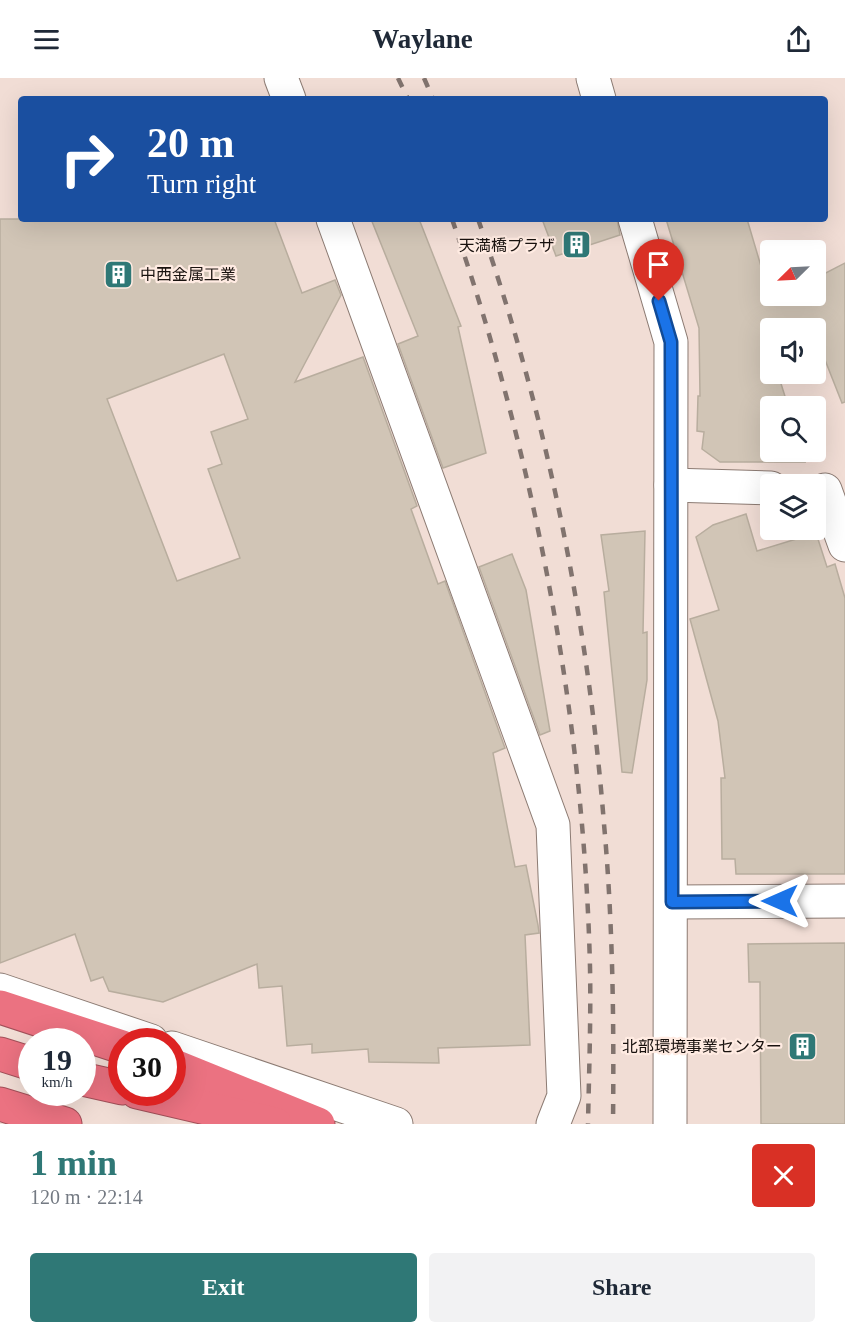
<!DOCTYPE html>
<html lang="en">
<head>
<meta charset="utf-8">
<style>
  body { margin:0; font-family:"Times New Roman","Noto Sans JP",serif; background:#f2f2f3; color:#1f2937; height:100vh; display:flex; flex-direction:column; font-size:22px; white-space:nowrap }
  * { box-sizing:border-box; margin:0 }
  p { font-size:20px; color:#747a83 }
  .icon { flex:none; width:33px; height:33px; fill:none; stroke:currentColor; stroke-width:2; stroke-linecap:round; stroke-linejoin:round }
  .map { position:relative; height:1046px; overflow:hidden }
  .panel { display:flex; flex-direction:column; background:#fff; flex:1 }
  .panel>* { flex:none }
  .top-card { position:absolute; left:18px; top:18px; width:810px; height:126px; border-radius:6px; box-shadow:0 6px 24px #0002; background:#1a4fa0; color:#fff; overflow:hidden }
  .needle { width:39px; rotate:246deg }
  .fabs { position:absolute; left:760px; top:162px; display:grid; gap:12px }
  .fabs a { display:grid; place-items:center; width:66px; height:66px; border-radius:6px; background:#fff; box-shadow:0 6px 24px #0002; font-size:30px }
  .speed { position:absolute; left:18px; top:950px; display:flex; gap:12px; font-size:30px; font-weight:700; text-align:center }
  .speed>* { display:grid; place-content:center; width:78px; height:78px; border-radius:50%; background:#fff; box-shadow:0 6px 24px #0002; line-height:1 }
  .speed small { font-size:15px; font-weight:400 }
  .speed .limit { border:9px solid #d22; background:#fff; color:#111 }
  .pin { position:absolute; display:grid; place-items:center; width:51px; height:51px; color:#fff; margin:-62px -26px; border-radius:50% 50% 50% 0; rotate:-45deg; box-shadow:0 0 6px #0007 }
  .pin .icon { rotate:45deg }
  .me { position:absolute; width:66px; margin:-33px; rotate:270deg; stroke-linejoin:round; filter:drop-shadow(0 0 4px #0008) }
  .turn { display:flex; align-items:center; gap:21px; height:126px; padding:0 30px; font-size:27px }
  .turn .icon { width:78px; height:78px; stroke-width:2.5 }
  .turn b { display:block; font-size:42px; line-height:51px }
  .round { display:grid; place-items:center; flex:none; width:63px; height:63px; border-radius:6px; background:#f2f2f3 }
  .head { display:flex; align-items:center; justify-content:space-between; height:102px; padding:0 30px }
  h1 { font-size:36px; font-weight:600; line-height:45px; color:#2f7876 }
  .action { display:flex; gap:12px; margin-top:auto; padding:12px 30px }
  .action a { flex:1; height:69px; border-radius:6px; background:#2f7876; color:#fff; font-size:24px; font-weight:600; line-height:69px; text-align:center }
  .action a+a { background:#f2f2f3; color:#1f2937 }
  header { display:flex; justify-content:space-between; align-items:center; height:78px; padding:0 30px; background:#fff; font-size:27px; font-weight:600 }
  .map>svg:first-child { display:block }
  .building { fill:#d1c5b6; stroke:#b8ad9e; stroke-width:1.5; fill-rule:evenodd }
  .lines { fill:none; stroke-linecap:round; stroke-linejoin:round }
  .minor-casing { stroke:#8c7b73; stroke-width:35 }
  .tertiary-casing { stroke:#8c7b73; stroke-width:35 }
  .motorway-casing { stroke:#a25059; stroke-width:35 }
  .minor { stroke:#fff; stroke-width:33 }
  .tertiary { stroke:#fff; stroke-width:33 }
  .motorway { stroke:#eb7281; stroke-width:33 }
  .rail { stroke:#81736e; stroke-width:4.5; stroke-dasharray:10 10; stroke-linecap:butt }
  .route-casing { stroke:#114b97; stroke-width:15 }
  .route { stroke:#1a73e8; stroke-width:10 }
  .labels { text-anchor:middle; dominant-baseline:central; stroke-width:4.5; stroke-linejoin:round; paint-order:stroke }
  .poi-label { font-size:16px; fill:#19120f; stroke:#ffebe2; text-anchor:end }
</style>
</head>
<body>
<header><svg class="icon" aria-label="menu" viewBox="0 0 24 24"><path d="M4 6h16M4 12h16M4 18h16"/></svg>Waylane<svg class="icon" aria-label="share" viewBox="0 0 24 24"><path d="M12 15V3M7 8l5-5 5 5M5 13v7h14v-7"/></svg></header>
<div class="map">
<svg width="845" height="1046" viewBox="0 0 845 1046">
  <rect width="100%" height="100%" fill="#f1ddd5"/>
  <g class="building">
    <path d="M 0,141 L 274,141 L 302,215 L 335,202 L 341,217 L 295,304 L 363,279 L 417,428 L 411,431 L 438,506 L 445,503 L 505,670 L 493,675 L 515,789 L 526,787 L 538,847 L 539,855 L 525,857 L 530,967 L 438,970 L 439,985 L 369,984 L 368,971 L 312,975 L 312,966 L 287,968 L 282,908 L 259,910 L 257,886 L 163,924 L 109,913 L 103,899 L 91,903 L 75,856 L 0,885 ZM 224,276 L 248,341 L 211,354 L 222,386 L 208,391 L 240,480 L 177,503 L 107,321 Z"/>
    <path d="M 371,141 L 419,141 L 461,248 L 458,249 L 486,375 L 443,390 L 398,266 L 418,258 Z"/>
    <path d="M 542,141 L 617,141 L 620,157 L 556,178 Z"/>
    <path d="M 666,141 L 747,141 L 771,222 L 781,218 L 816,218 L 816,200 L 845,185 L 845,324 L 842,325 L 816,259 L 816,250 L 771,250 L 771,296 L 778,296 L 788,328 L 771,328 L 771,374 L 801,374 L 805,384 L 720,384 L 702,371 L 704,354 L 697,353 L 698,318 L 700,318 L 699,250 Z"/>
    <path d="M 746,436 L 757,473 L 816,455 L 827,489 L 835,486 L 845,520 L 845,796 L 736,796 L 735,781 L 722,781 L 721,700 L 725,700 L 718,643 L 690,541 L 719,532 L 696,459 L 713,447 Z"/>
    <path d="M 645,453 L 643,555 L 647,554 L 647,602 L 632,695 L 622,694 L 604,514 L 609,513 L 601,457 Z"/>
    <path d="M 512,476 L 526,512 L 550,653 L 540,657 L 479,489 Z"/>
    <path d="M 845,865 L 845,1046 L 761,1046 L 760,904 L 749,904 L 748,866 Z"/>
  </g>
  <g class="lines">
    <defs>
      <g id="minor">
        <path d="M 281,0 L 289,21"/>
        <path d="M 333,141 L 553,747 L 564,1018 L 553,1046"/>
        <path d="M 671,407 L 771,410"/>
        <path d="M 825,412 L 845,467"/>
        <path d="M 672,824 L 845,823"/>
        <path d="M 0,912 L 151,963"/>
        <path d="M 172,970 L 396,1046"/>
      </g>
      <g id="tertiary">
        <path d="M 593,0 L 599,21"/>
        <path d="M 635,141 L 671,264 L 670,1046"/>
      </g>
      <g id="motorway">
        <path d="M 0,929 L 122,969"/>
        <path d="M 0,976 L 32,986"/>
        <path d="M 172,987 L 318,1046"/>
        <path d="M 82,1001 L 122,1010"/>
        <path d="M 137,1014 L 275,1046"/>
        <path d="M 0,1026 L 65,1046"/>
      </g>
    </defs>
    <use href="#minor" class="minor-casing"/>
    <use href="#tertiary" class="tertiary-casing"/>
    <use href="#motorway" class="motorway-casing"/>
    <use href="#minor" class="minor"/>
    <use href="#tertiary" class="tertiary"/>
    <use href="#motorway" class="motorway"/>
    <g class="rail">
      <path d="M 398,0 L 408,21"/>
      <path d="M 424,0 L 433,21"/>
      <path d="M 452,141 C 534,376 584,640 590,889 C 591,941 589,994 588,1046"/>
      <path d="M 478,141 C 546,333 588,543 604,746 C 613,846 614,946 613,1046"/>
    </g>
  </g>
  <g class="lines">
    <defs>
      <path id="route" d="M 659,223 L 671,264 L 672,824 L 780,823"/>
    </defs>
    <use href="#route" class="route-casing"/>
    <use href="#route" class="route"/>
  </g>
  <defs>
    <symbol id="building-square" viewBox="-11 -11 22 22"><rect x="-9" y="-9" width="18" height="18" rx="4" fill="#2f7876" stroke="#ffebe2"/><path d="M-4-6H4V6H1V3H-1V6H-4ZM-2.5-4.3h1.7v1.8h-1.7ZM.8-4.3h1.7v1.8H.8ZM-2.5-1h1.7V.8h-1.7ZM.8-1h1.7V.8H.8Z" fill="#fff"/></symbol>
  </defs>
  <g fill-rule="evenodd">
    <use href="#building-square" x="560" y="150" width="33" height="33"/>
    <use href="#building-square" x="102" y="180" width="33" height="33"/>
    <use href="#building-square" x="786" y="952" width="33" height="33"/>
  </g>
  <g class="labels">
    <g class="poi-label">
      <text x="555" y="167">天満橋プラザ</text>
      <text x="140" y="196" text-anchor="start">中西金属工業</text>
      <text x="782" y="968">北部環境事業センター</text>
    </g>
  </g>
</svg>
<div class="fabs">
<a><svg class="needle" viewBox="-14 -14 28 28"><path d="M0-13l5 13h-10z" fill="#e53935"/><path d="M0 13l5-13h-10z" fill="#747a83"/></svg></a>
<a><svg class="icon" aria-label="sound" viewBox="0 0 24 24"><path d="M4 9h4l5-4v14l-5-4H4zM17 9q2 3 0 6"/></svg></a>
<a><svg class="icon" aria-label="search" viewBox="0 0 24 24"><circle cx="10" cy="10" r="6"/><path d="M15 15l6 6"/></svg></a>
<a><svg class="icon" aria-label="layers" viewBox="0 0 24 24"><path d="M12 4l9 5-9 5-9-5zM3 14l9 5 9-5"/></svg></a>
</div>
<div class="speed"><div>19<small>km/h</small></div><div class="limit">30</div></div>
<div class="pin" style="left:659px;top:223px;background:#d93025"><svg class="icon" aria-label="arrive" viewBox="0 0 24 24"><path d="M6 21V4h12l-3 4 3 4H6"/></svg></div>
<svg class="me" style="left:780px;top:823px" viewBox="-20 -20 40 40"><path d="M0-17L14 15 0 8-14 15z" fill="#1a73e8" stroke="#fff" stroke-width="4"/></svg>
<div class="top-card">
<div class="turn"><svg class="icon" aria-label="right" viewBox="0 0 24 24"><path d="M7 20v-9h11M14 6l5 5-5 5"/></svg><div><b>20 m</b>Turn right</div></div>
</div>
</div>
<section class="panel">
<div class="head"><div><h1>1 min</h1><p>120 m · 22:14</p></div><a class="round" style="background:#d93025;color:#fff"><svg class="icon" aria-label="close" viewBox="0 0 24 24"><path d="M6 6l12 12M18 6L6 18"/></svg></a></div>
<div class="action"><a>Exit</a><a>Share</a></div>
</section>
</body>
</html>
